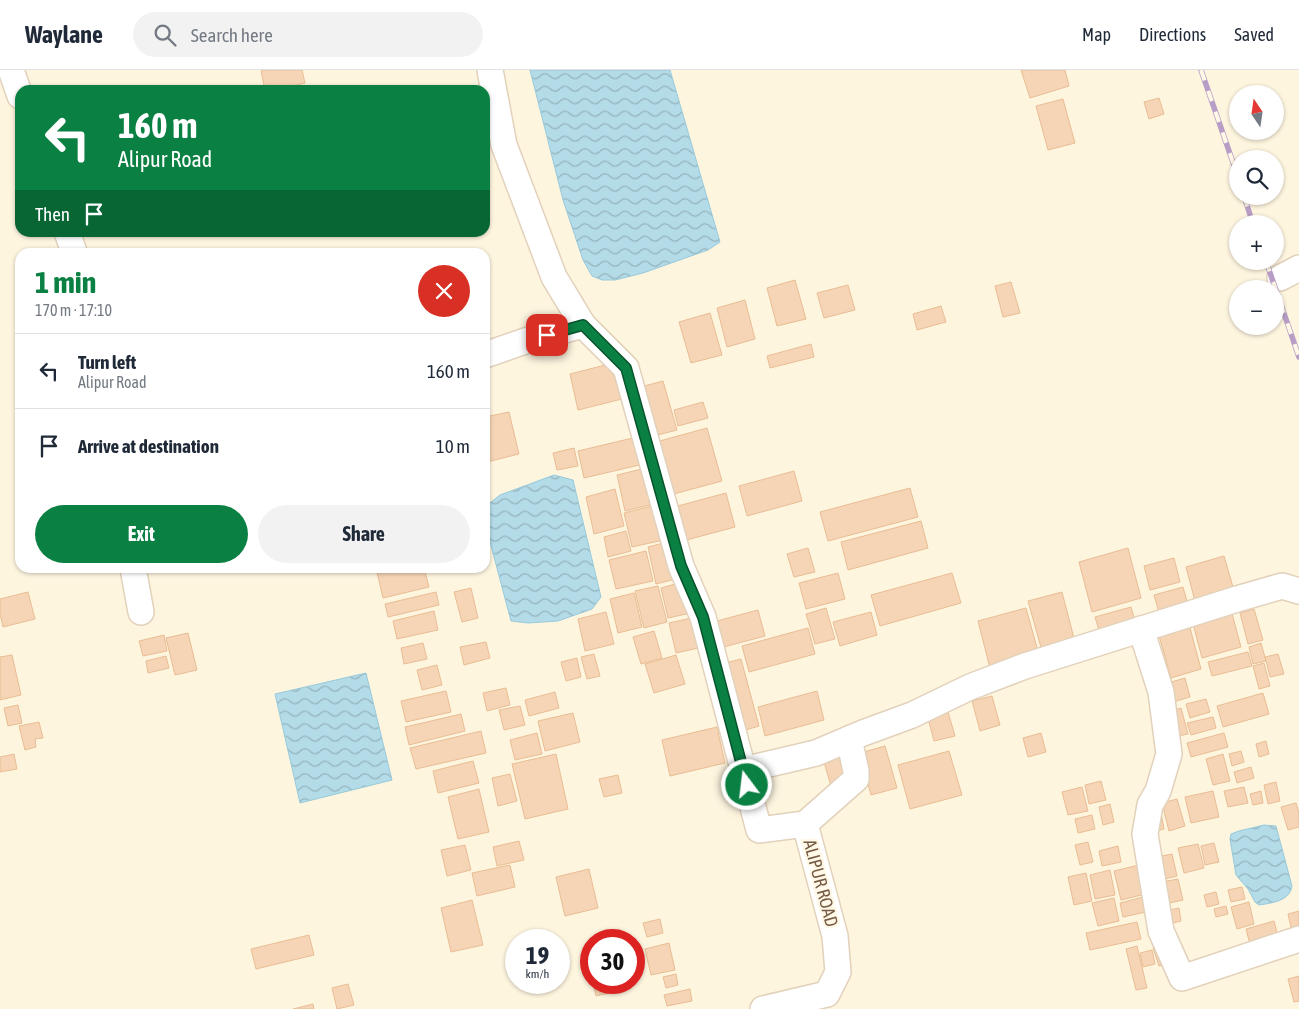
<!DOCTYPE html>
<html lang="en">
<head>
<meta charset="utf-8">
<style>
  body { margin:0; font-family:"Asap Condensed",sans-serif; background:#f2f2f3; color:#1f2937; height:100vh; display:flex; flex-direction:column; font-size:19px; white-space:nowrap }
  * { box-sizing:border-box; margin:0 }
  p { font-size:16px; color:#747a83 }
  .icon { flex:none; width:28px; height:28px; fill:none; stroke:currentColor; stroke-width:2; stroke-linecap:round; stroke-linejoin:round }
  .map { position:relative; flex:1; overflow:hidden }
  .panel { position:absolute; left:15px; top:178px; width:475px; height:325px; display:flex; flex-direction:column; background:#fff; border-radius:15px; box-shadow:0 1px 4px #0004 }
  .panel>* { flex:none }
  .hud { position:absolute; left:15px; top:15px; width:475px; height:152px; border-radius:15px; box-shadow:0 1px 4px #0004; background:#0b8043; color:#fff; overflow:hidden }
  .needle { width:32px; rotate:347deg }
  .buttons { position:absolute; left:1229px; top:15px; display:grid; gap:10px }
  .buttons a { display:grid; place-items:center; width:55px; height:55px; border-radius:50%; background:#fff; box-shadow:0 1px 4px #0004; font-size:25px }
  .speed { position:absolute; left:505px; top:859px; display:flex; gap:10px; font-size:25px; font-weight:700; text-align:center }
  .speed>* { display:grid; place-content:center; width:65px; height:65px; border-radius:50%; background:#fff; box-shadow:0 1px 4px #0004; line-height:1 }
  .speed small { font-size:12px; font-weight:400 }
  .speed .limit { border:8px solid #d22; background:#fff; color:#111 }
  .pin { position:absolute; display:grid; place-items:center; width:42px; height:42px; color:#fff; margin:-21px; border-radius:10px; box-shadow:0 2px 8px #0006 }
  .me { position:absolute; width:55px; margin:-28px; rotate:345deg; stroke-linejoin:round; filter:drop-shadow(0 0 4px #0008) }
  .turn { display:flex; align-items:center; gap:18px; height:105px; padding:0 20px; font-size:22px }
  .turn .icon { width:65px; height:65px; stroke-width:2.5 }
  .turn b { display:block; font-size:35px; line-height:42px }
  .then { display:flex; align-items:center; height:48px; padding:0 20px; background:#0003; gap:10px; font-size:19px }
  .round { display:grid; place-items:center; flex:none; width:52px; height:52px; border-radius:26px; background:#f2f2f3 }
  .headline { display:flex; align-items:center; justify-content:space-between; height:85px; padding:0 20px }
  h1 { font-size:30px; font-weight:700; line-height:38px; color:#0b8043 }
  .cta { display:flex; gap:10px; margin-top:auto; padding:10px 20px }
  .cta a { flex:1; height:58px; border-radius:30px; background:#0b8043; color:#fff; font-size:20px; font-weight:700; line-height:58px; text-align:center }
  .cta a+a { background:#f2f2f3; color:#1f2937 }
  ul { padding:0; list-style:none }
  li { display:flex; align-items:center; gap:15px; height:75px; padding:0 20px; border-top:1px solid #e0e1e3 }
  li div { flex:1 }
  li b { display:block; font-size:19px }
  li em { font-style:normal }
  header { display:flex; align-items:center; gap:30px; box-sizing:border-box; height:70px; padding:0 25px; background:#fff; border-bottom:1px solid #e0e1e3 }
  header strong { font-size:24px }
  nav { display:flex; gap:28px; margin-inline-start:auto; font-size:18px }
  .search { width:350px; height:45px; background:#f2f2f3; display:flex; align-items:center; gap:12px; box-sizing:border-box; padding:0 18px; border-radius:28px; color:#747a83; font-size:19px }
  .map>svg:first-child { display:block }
  .water { fill:url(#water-waves); stroke:#98cadb }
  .building { fill:#f5d5b5; stroke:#e9bd94 }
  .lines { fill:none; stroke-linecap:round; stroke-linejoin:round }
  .minor-casing { stroke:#e2d1bb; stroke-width:28 }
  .minor { stroke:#fff; stroke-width:25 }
  .rail-casing { stroke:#b89ec7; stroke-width:5.5 }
  .rail { stroke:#fff8e7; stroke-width:4; stroke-dasharray:11; stroke-linecap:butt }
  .route-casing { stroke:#07532c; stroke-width:12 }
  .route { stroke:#0b8043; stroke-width:9 }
  .labels { text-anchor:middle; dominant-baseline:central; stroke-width:5; stroke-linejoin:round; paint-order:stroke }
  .street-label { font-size:18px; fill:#765b45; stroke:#fff8e7 }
</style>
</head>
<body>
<header>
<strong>Waylane</strong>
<div class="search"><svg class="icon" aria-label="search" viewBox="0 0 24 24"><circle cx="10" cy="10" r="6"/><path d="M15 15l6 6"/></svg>Search here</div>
<nav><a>Map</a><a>Directions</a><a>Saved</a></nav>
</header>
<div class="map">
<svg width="1299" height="939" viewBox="0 0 1299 939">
  <defs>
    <pattern id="water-waves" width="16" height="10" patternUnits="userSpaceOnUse" patternTransform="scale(1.25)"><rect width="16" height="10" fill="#b3dbe8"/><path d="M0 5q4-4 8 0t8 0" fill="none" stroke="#96b5be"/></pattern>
  </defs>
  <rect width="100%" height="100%" fill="#fef5df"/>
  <g class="water">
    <path d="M 530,0 L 670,0 L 720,172 L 708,180 L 643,203 L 615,210 L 602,210 L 592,206 L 583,190 L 563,130 Z"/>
    <path d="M 554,405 L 573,410 L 601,527 L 592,539 L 558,551 L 528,553 L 511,551 L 485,453 L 486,436 L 500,425 Z"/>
    <path d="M 366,603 L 392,710 L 300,733 L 275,624 Z"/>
    <path d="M 1264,755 L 1276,756 L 1292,816 C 1290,831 1272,833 1259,835 L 1255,832 L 1248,819 L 1236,805 L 1230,769 L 1231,764 L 1239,761 Z"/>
  </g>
  <g class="building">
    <path d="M 265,0 L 302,0 L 305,13 L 276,20 L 265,20 L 261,1 Z"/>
    <path d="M 1021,0 L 1065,0 L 1069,16 L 1030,28 Z"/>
    <path d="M 1159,28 L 1164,44 L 1149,49 L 1144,32 Z"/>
    <path d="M 1063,29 L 1075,73 L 1048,80 L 1036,36 Z"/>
    <path d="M 795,210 L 806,249 L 777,256 L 767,218 Z"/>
    <path d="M 1011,212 L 1020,243 L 1003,247 L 995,216 Z"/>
    <path d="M 848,215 L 855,240 L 824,248 L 817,223 Z"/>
    <path d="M 745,230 L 755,269 L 727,277 L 717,238 Z"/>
    <path d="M 941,236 L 946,252 L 917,260 L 913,244 Z"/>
    <path d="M 710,243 L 722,285 L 691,293 L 679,252 Z"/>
    <path d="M 811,274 L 814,287 L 770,298 L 767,286 Z"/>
    <path d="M 613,293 L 622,329 L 578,340 L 570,304 Z"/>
    <path d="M 663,311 L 677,360 L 650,367 L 637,318 Z"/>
    <path d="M 703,332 L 708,348 L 678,356 L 674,340 Z"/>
    <path d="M 509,342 L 519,384 L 487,392 L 485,383 L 485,347 Z"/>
    <path d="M 707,358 L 722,411 L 670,425 L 656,372 Z"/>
    <path d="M 641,366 L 648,393 L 584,408 L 578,381 Z"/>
    <path d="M 574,378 L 578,396 L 557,400 L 553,383 Z"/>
    <path d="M 650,397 L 658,433 L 625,441 L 617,405 Z"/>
    <path d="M 794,401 L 802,431 L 747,446 L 739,416 Z"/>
    <path d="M 910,418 L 918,447 L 828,471 L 820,442 Z"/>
    <path d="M 615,419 L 624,456 L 594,464 L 586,427 Z"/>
    <path d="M 726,423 L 735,457 L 683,471 L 674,437 Z"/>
    <path d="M 660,434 L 668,469 L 632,477 L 624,443 Z"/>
    <path d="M 921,451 L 928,478 L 848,500 L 841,472 Z"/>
    <path d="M 626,461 L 631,481 L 608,487 L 604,467 Z"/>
    <path d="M 671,471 L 680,508 L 656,514 L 648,477 Z"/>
    <path d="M 808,478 L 815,502 L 794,507 L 787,484 Z"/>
    <path d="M 1128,478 L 1141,528 L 1092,542 L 1079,492 Z"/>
    <path d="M 646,481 L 653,511 L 616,519 L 609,490 Z"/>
    <path d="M 1224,486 L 1235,524 L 1196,535 L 1186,497 Z"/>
    <path d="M 1174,488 L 1180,512 L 1150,520 L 1144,496 Z"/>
    <path d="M 376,498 L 424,498 L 429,517 L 383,528 Z"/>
    <path d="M 838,503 L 845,529 L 806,539 L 799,513 Z"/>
    <path d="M 952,503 L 961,533 L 880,556 L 871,525 Z"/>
    <path d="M 683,512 L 691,543 L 668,548 L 661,518 Z"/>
    <path d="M 658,516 L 667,552 L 644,558 L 635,521 Z"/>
    <path d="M 1183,517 L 1189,538 L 1160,546 L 1154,525 Z"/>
    <path d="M 471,518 L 478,548 L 462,552 L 454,522 Z"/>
    <path d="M 28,522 L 35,549 L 3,557 L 0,544 L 0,529 Z"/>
    <path d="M 436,522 L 439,535 L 388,547 L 385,534 Z"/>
    <path d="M 1062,522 L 1075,572 L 1042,581 L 1028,531 Z"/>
    <path d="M 634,523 L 642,557 L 618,563 L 610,529 Z"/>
    <path d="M 1131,537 L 1137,558 L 1101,567 L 1095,547 Z"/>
    <path d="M 826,538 L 835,569 L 815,574 L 806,544 Z"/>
    <path d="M 1026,538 L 1039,585 L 990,598 L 978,551 Z"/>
    <path d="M 1254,539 L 1263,570 L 1248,574 L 1240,543 Z"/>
    <path d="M 758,540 L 765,566 L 720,578 L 713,552 Z"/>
    <path d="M 1231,540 L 1241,577 L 1202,588 L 1192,550 Z"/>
    <path d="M 434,541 L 438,560 L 397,569 L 393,551 Z"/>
    <path d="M 606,542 L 614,574 L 585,581 L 578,549 Z"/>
    <path d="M 871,542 L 877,565 L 840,576 L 833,552 Z"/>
    <path d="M 696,547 L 703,577 L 676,583 L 669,553 Z"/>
    <path d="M 1189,554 L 1201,599 L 1171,608 L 1158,562 Z"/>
    <path d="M 808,558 L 815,584 L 749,602 L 742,576 Z"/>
    <path d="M 654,561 L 662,588 L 641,594 L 633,567 Z"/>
    <path d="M 188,563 L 197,600 L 175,605 L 166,568 Z"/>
    <path d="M 164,565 L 167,581 L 143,586 L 139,571 Z"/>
    <path d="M 486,572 L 490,588 L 464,595 L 460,577 Z"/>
    <path d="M 423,573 L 427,589 L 404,594 L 401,578 Z"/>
    <path d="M 1261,573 L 1266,591 L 1253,594 L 1249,577 Z"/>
    <path d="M 1248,582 L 1252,596 L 1212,606 L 1208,592 Z"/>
    <path d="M 594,584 L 600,606 L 587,609 L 581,587 Z"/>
    <path d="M 1278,584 L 1284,604 L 1270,607 L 1265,587 Z"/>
    <path d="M 12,585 L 21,625 L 0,630 L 0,587 Z"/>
    <path d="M 676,585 L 685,614 L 654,623 L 645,594 Z"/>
    <path d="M 166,586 L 169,598 L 148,603 L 146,591 Z"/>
    <path d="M 577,588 L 581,607 L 566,611 L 561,592 Z"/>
    <path d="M 741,589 L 759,656 L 739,662 L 721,594 Z"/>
    <path d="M 1264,593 L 1270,616 L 1259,619 L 1253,596 Z"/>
    <path d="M 437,595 L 442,615 L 422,620 L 417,600 Z"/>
    <path d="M 1185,608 L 1190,627 L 1166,634 L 1161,615 Z"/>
    <path d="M 506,618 L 510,635 L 487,641 L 483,623 Z"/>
    <path d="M 446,621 L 451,642 L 406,652 L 401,631 Z"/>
    <path d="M 817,621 L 824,650 L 765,666 L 758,637 Z"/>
    <path d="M 555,622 L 559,638 L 529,646 L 525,630 Z"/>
    <path d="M 1263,623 L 1269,644 L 1223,657 L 1217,636 Z"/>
    <path d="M 992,626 L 1000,655 L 980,661 L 972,631 Z"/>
    <path d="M 1206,629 L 1210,642 L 1190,648 L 1186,634 Z"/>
    <path d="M 18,635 L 22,653 L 8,656 L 4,638 Z"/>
    <path d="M 520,636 L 525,655 L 504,660 L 499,640 Z"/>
    <path d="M 1181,638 L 1188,664 L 1178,666 L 1171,641 Z"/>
    <path d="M 948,642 L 955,666 L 934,671 L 928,648 Z"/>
    <path d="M 573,643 L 580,672 L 545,681 L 538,651 Z"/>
    <path d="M 461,644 L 465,661 L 409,675 L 405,657 Z"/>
    <path d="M 1213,647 L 1216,658 L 1191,665 L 1187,653 Z"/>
    <path d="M 39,652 L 43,668 L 35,669 L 36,677 L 25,680 L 19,656 Z"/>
    <path d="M 717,657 L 725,693 L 670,706 L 662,670 Z"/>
    <path d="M 481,661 L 486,683 L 416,699 L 410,678 Z"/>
    <path d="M 537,663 L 542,684 L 515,690 L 510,670 Z"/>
    <path d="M 1041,663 L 1046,682 L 1028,687 L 1023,668 Z"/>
    <path d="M 1224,663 L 1228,677 L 1191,687 L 1187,673 Z"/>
    <path d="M 1266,671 L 1269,684 L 1259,687 L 1256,674 Z"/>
    <path d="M 885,676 L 897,718 L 871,725 L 860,683 Z"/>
    <path d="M 839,677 L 848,712 L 831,716 L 821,682 Z"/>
    <path d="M 949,681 L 962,725 L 910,739 L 898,695 Z"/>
    <path d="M 1241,681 L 1244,692 L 1232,696 L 1229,684 Z"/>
    <path d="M 14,684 L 17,699 L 0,702 L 0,687 Z"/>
    <path d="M 556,684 L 568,739 L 525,749 L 512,694 Z"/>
    <path d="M 1223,684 L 1230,711 L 1213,715 L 1206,689 Z"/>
    <path d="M 473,691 L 479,713 L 438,723 L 433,701 Z"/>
    <path d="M 1251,697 L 1254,708 L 1237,713 L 1234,702 Z"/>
    <path d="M 510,704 L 517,731 L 498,736 L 492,708 Z"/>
    <path d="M 618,705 L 622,723 L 604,727 L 599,709 Z"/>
    <path d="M 1101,711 L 1106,730 L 1089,734 L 1085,715 Z"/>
    <path d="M 1276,712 L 1280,731 L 1268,734 L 1264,715 Z"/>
    <path d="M 1082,717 L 1088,741 L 1068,745 L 1062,722 Z"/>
    <path d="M 1244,717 L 1248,733 L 1228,737 L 1224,721 Z"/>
    <path d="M 479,719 L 489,762 L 458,769 L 448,727 Z"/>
    <path d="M 1213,721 L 1219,747 L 1191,753 L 1185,727 Z"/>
    <path d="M 1261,721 L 1263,733 L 1253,735 L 1250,724 Z"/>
    <path d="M 1177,729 L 1185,756 L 1169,761 L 1162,733 Z"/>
    <path d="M 1296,733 L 1299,743 L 1299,757 L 1288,760 L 1281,737 Z"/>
    <path d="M 1110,734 L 1114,752 L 1103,755 L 1099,737 Z"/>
    <path d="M 1161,743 L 1164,759 L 1156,761 Z"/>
    <path d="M 1092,745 L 1095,759 L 1078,763 L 1075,749 Z"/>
    <path d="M 519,771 L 524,790 L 497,796 L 493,777 Z"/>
    <path d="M 1088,772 L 1093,792 L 1080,795 L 1075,775 Z"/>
    <path d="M 1214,773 L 1219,792 L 1205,795 L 1201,776 Z"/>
    <path d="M 1198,774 L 1204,798 L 1184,803 L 1178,778 Z"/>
    <path d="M 465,775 L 471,800 L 447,806 L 441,780 Z"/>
    <path d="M 1118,776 L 1121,792 L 1102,796 L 1099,781 Z"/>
    <path d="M 1172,784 L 1177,806 L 1157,811 L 1152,788 Z"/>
    <path d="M 1143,794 L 1150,823 L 1121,830 L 1114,801 Z"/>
    <path d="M 510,795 L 515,817 L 477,826 L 472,803 Z"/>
    <path d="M 589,799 L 598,838 L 565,846 L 556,807 Z"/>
    <path d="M 1110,800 L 1115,825 L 1095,829 L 1090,805 Z"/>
    <path d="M 1086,803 L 1092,831 L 1074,835 L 1068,807 Z"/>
    <path d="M 1178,809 L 1183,830 L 1161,835 L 1156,813 Z"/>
    <path d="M 1242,817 L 1245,829 L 1231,832 L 1228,820 Z"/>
    <path d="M 1216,822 L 1219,834 L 1207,837 L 1204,825 Z"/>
    <path d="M 1143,827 L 1146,842 L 1123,847 L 1120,833 Z"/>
    <path d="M 1114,828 L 1119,851 L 1098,856 L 1092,833 Z"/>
    <path d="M 472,830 L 483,875 L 451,882 L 441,838 Z"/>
    <path d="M 1249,832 L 1254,854 L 1237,859 L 1231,837 Z"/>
    <path d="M 1226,836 L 1228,844 L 1216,847 L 1214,839 Z"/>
    <path d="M 1179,838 L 1181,851 L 1164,855 L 1161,842 Z"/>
    <path d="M 1299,841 L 1299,861 L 1292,862 L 1288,844 Z"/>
    <path d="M 660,849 L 663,863 L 647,867 L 643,853 Z"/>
    <path d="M 1274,851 L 1279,870 L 1251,878 L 1246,859 Z"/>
    <path d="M 1137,852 L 1141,869 L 1090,880 L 1086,863 Z"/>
    <path d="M 309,865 L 314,885 L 256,899 L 251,879 Z"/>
    <path d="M 669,873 L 675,900 L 651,905 L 645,879 Z"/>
    <path d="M 1165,874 L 1171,893 L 1159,896 L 1153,878 Z"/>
    <path d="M 1137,876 L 1147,918 L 1136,920 L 1126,879 Z"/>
    <path d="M 1152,880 L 1155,894 L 1143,897 L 1140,883 Z"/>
    <path d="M 591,883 L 591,906 L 586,885 Z"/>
    <path d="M 676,904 L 678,915 L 666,918 L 663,907 Z"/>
    <path d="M 1299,906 L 1299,931 L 1294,932 L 1288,909 Z"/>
    <path d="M 593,912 L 619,912 L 621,920 L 596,926 Z"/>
    <path d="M 348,914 L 354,935 L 337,939 L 332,918 Z"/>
    <path d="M 690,919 L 692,931 L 667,936 L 664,925 Z"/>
    <path d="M 313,934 L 314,939 L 293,939 Z"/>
  </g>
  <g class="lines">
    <defs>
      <g id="minor">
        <path d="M 11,0 L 20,26"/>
        <path d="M 490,0 L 504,75 L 554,207 L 583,255"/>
        <path d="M 67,162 L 74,182"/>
        <path d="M 1280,208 L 1299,198"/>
        <path d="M 485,285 L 528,270 L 583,255 L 626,298 L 681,496 L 703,547 L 759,760 L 805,754 L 835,866 L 838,902 L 827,924 L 763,939"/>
        <path d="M 133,498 L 141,542"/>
        <path d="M 1141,559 L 1161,622 L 1169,684 L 1158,721 L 1150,735 L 1145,764 L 1161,861 L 1182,908 L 1299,869"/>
        <path d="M 743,700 L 816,683 L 863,663 L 912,645 L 970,617 L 1025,596 L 1237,529 L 1282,516 L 1299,521"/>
        <path d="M 805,754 L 856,709 L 856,701 L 849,669"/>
      </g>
    </defs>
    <use href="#minor" class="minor-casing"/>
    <use href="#minor" class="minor"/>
    <defs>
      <g id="rail">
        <path d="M 1201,0 L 1238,107"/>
        <path d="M 1244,126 L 1253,154"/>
        <path d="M 1266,191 L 1299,287"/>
      </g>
    </defs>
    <use href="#rail" class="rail-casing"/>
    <use href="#rail" class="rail"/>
  </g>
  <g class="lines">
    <defs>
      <path id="route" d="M 547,265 L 583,255 L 626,298 L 681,496 L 703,547 L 747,715"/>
    </defs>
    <use href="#route" class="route-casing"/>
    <use href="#route" class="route"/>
  </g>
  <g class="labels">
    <g class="street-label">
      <text transform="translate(821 813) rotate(75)">ALIPUR ROAD</text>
    </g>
  </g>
</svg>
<div class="buttons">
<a><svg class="needle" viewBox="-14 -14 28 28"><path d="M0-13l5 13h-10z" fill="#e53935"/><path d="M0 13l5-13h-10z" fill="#747a83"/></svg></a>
<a><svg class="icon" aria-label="search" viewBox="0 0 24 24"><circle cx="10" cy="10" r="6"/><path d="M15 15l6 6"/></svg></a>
<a>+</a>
<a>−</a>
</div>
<div class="speed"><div>19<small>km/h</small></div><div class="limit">30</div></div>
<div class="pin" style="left:547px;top:265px;background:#d93025"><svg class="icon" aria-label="arrive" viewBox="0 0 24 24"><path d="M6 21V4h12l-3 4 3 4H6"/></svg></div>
<svg class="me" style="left:747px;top:715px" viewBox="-20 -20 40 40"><circle r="17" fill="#0b8043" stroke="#fff" stroke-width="3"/><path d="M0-11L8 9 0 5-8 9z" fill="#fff"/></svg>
<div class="hud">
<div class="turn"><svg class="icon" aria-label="left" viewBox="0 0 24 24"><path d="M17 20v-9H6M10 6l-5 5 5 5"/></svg><div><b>160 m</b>Alipur Road</div></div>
<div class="then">Then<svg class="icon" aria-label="arrive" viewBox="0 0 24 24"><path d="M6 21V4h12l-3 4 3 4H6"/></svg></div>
</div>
<section class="panel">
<div class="headline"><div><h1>1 min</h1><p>170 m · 17:10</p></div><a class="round" style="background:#d93025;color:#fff"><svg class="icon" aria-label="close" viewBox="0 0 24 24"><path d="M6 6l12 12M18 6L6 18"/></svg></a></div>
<ul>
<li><svg class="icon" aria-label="left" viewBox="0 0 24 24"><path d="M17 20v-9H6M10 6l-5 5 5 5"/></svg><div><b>Turn left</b><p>Alipur Road</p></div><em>160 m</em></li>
<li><svg class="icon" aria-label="arrive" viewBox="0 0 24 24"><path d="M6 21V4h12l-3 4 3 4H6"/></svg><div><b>Arrive at destination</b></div><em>10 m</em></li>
</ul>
<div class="cta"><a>Exit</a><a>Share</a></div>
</section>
</div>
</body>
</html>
